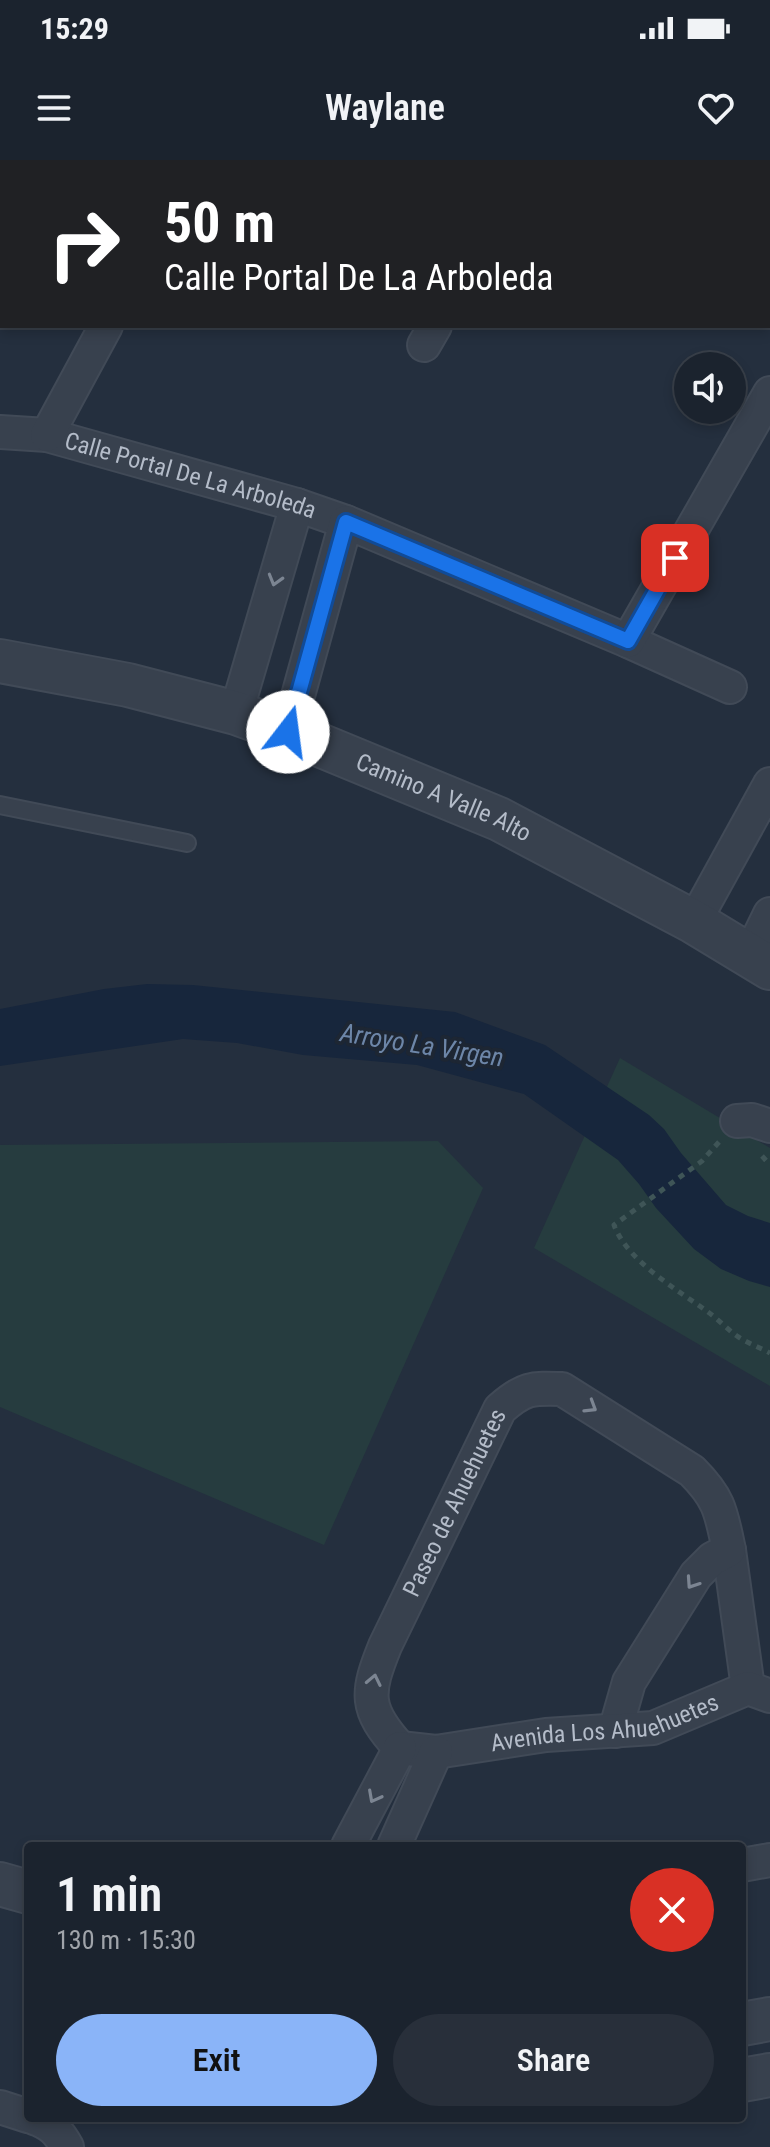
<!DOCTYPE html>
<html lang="en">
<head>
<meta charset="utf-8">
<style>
  body { margin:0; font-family:"Roboto Condensed",sans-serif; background:#282f3a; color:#f1f3f6; height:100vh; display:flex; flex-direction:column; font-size:30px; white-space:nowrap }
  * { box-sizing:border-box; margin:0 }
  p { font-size:26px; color:#a0a4aa }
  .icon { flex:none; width:44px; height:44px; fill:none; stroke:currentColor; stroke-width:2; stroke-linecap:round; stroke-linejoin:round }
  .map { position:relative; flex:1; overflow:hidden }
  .details { position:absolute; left:24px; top:1682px; width:722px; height:280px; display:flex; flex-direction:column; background:#1b232e; border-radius:8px; box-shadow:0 4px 12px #0003,0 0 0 2px #39404a }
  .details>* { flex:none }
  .banner { position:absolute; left:0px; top:0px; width:770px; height:168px; box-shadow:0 4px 12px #0003,0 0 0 2px #39404a; background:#202124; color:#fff; overflow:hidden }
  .fabs { position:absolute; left:674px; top:192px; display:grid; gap:16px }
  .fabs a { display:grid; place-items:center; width:72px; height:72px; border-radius:50%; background:#1b232e; box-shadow:0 4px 12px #0003,0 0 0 2px #39404a; font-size:40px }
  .pin { position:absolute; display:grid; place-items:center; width:68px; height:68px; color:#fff; margin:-34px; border-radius:16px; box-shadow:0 4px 12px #0006 }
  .me { position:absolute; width:88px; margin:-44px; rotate:15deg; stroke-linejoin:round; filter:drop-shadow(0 0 6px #0008) }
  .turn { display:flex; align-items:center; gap:28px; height:168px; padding:0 32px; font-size:36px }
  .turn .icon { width:104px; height:104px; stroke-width:2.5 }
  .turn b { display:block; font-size:56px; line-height:68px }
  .round { display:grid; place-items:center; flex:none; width:84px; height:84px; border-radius:42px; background:#282f3a }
  .summary { display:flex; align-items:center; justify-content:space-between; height:136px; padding:0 32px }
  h1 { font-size:48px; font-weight:600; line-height:60px }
  .primary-button { display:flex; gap:16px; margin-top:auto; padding:16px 32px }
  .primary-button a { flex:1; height:92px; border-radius:48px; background:#8ab4f8; color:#111; font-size:32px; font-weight:600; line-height:92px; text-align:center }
  .primary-button a+a { background:#282f3a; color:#f1f3f6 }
  .status { display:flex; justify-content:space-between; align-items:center; height:56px; padding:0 40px; background:#1b232e; direction:ltr }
  .status svg { height:22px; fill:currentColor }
  header { display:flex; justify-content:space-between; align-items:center; height:104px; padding:0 32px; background:#1b232e; font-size:36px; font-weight:600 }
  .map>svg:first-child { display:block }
  .green { fill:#263c3f }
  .water { fill:#17263c }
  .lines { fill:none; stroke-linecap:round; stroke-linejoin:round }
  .service-casing { stroke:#414a57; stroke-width:20 }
  .minor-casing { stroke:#414a57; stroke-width:36 }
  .tertiary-casing { stroke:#414a57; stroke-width:46 }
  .path { stroke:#3f5557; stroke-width:5; stroke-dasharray:6 6; stroke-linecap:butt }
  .service { stroke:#38414e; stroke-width:16 }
  .minor { stroke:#38414e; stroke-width:32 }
  .tertiary { stroke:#38414e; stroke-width:42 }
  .oneway { stroke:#7c8592 }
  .route-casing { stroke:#114b97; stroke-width:20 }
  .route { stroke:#1a73e8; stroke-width:14 }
  .labels { text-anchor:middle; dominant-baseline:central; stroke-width:8; stroke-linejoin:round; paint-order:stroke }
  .street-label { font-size:24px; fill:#b4bcc9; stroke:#1d2633 }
  .water-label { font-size:26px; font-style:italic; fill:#6d86a8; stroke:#1d2633 }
</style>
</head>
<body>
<div class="status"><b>15:29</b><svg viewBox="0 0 49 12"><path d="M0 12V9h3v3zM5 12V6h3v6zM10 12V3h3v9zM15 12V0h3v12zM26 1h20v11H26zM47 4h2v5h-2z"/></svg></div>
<header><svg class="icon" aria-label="menu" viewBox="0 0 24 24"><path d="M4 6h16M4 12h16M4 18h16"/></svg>Waylane<svg class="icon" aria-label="heart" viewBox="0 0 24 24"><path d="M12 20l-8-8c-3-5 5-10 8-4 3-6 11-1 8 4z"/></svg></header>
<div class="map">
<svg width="770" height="1987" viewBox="0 0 770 1987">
  <rect width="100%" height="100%" fill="#242f3e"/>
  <g class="green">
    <path d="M 620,898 L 770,988 L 770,1226 L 534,1088 Z"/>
    <path d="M 438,981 L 483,1028 L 324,1385 L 0,1247 L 0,985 Z"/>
  </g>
  <path class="water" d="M 147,824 L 193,825 L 455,852 L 545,885 L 649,955 L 664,969 L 681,993 L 726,1045 L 748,1056 L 770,1063 L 770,1127 L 749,1121 L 721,1109 L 694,1089 L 656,1048 L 639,1024 L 618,1000 L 524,934 L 417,905 L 303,895 L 237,883 L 183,879 L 0,906 L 0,849 L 104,829 Z"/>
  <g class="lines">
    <defs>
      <path id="service" d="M 0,645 L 187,683"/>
      <g id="minor">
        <path d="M 194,2 L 195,0"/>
        <path d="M 525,2 L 526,0"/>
        <path d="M 424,185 L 435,166"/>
        <path id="s1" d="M 0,272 L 47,275 L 297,345 L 346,362 L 628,481 L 730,527"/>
        <path d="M 47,275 L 106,166"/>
        <path d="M 628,481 L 770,233"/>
        <path d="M 236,553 L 297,345"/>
        <path d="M 288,572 L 346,362"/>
        <path d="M 694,762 L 770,624"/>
        <path d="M 750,795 L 770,754"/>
        <path d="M 737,961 L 752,960 L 770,966"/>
        <path d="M 729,1390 L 748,1528"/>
        <path id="s2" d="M 400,1588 C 364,1549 366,1533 385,1486 L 500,1249 C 524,1228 531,1228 562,1229 L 692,1311 C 720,1339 721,1352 729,1390 L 712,1399 L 696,1415 L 629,1522 L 615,1571"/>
        <path id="s3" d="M 400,1588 L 436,1592 L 546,1575 L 653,1568 L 748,1528 L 770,1536"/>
        <path d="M 348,1686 L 400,1588"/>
        <path d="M 394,1686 L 436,1592"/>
        <path d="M 742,1705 L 770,1700"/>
        <path d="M 0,1947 L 28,1956"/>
        <path d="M 34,1958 C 50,1963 59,1972 67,1987"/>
      </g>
      <g id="tertiary">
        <path id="s4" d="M 0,501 L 128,525 L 236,553 L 288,572 L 499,659 L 694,762 L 770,808"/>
        <path d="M 0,1724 L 28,1732"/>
        <path d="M 742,1864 L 770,1859"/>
        <path d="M 742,1920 L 770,1915"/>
      </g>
    </defs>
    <use href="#service" class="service-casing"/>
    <use href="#minor" class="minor-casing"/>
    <use href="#tertiary" class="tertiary-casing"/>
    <g class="path">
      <path d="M 719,982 L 702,1001 L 614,1065 C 627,1101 678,1130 708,1152 C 718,1159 727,1169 737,1176 C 747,1183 759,1187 770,1193"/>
      <path d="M 762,996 L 770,1005"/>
    </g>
    <use href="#service" class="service"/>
    <use href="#minor" class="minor"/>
    <use href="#tertiary" class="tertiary"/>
  </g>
  <defs><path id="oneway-chevron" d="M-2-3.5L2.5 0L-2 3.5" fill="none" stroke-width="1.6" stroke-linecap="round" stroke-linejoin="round" transform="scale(2)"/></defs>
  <g class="oneway">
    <use href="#oneway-chevron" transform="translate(275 420) rotate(106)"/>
    <use href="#oneway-chevron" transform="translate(591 1247) rotate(32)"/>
    <use href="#oneway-chevron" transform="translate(692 1423) rotate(124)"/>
    <use href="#oneway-chevron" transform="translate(374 1520) rotate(-78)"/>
    <use href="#oneway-chevron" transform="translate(374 1637) rotate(118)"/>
  </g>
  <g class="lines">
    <defs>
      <path id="route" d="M 288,572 L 346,362 L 628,481 L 675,398"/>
    </defs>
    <use href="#route" class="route-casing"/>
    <use href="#route" class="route"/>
  </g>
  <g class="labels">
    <g class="street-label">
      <text stroke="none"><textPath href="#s1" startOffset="196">Calle Portal De La Arboleda</textPath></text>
      <text stroke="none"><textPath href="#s4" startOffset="466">Camino A Valle Alto</textPath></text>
      <text stroke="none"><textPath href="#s2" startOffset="272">Paseo de Ahuehuetes</textPath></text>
      <text stroke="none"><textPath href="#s3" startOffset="208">Avenida Los Ahuehuetes</textPath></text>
    </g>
    <g class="water-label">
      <text transform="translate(422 885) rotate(9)">Arroyo La Virgen</text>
    </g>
  </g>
</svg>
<div class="fabs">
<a><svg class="icon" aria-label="sound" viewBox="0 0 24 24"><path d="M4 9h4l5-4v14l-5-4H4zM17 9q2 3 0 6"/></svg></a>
</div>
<div class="pin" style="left:675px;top:398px;background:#d93025"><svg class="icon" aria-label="arrive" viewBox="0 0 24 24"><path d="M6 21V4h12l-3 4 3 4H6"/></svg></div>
<svg class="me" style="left:288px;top:572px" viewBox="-20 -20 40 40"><circle r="19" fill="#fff"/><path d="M0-13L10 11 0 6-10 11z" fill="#1a73e8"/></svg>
<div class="banner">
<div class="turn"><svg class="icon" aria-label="right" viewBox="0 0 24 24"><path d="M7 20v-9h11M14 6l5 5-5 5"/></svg><div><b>50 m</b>Calle Portal De La Arboleda</div></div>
</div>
<section class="details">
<div class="summary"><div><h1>1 min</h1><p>130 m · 15:30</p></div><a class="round" style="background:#d93025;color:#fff"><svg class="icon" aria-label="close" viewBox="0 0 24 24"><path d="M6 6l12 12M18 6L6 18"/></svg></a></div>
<div class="primary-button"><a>Exit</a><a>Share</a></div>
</section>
</div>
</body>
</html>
